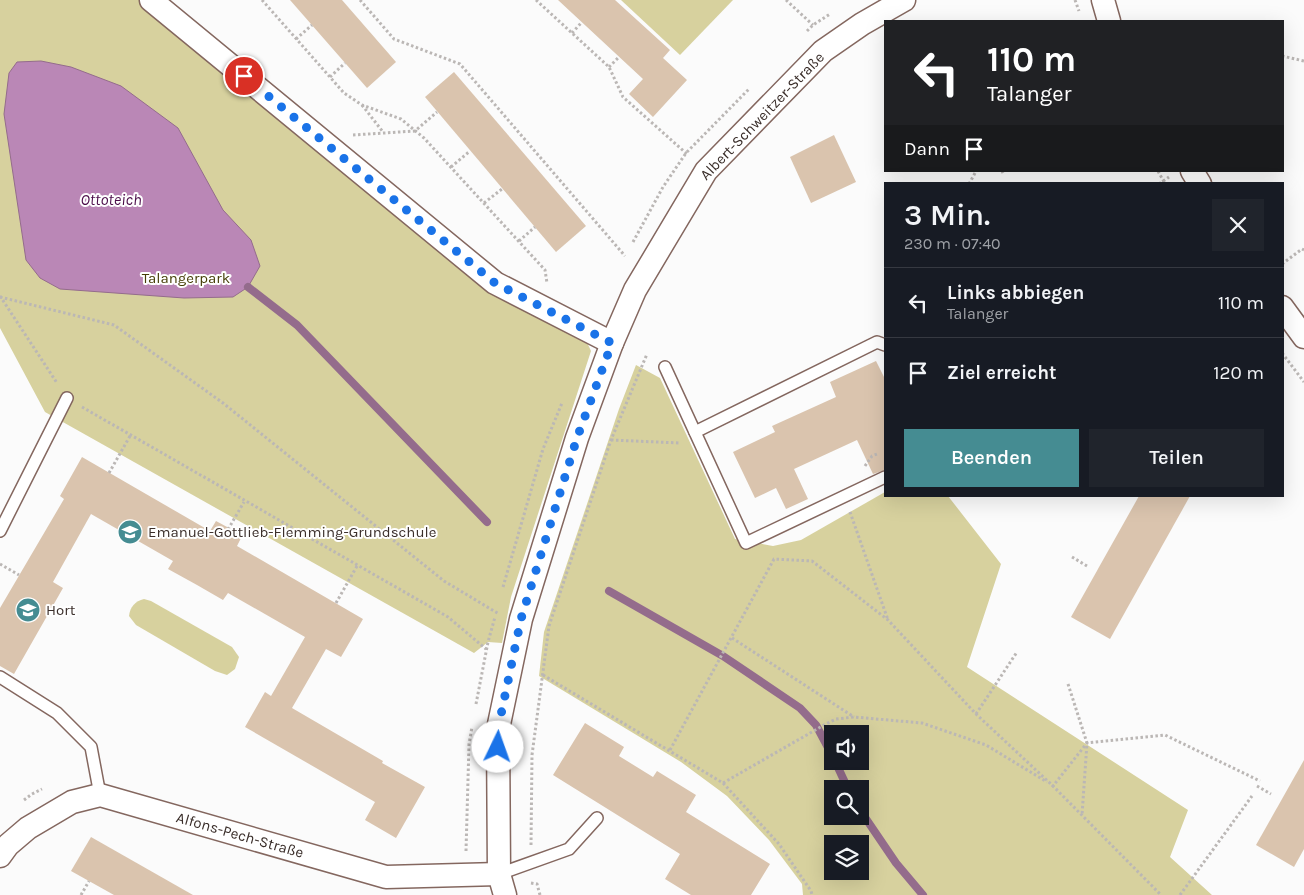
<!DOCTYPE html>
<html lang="de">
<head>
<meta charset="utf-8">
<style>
  body { margin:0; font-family:Karla,sans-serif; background:#20242c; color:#f1f3f6; height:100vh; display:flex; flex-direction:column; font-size:19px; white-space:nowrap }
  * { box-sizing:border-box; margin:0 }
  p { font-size:16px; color:#9ea1a6 }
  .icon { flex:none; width:28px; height:28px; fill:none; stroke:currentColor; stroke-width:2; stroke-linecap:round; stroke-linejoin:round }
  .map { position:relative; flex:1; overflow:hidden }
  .side { position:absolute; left:884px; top:182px; width:400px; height:315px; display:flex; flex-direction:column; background:#171b24; border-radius:0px; box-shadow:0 5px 20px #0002 }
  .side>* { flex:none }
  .hud { position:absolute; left:884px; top:20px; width:400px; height:152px; border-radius:0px; box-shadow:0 5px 20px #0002; background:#202124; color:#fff; overflow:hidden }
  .tools { position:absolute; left:824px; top:725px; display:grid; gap:10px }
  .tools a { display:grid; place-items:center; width:45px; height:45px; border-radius:0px; background:#171b24; box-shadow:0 5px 20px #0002; font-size:25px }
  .pin { position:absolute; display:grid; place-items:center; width:42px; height:42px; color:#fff; margin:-21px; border:2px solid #fff; border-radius:50%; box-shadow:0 1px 5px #0007 }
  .me { position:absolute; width:55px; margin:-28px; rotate:3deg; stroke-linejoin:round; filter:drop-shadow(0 0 4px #0008) }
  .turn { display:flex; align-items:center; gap:18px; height:105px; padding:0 20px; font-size:22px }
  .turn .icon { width:65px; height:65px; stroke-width:2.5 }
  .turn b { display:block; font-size:35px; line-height:42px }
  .then { display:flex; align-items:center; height:48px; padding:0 20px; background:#0003; gap:10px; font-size:19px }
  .round { display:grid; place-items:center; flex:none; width:52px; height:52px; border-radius:0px; background:#20242c }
  .head { display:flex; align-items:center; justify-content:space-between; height:85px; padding:0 20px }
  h1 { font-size:30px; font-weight:600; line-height:38px }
  .button { display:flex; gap:10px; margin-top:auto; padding:10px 20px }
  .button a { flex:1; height:58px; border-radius:0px; background:#458c92; color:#fff; font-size:20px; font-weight:600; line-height:58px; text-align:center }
  .button a+a { background:#20242c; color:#f1f3f6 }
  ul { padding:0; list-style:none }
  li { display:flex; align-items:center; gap:15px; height:70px; padding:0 20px; border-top:1px solid #363941 }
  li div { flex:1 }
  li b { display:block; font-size:19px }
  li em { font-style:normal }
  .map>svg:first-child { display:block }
  .green { fill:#d7d19e; fill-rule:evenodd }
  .water { fill:#ba87b6; stroke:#946c8c }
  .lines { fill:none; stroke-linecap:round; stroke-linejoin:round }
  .stream { stroke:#946c8c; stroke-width:8 }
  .building { fill:#dac4ae }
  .lane-casing { stroke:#84675f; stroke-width:14 }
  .street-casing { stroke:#84675f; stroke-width:25 }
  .path { stroke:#bbb7b5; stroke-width:3; stroke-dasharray:2.5 2.5; stroke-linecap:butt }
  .lane { stroke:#fff; stroke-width:11 }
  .street { stroke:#fff; stroke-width:22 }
  .route { stroke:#1a73e8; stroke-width:9; stroke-dasharray:0 16.2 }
  .labels { text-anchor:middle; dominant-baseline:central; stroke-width:4; stroke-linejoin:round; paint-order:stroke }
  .street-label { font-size:15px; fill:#3a2e2a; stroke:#fff }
  .park-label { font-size:15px; fill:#443d05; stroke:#fff }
  .poi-label { font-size:15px; fill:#3a2e2a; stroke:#fff; text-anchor:start }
  .water-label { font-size:16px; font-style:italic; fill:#4b0c49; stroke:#fff }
</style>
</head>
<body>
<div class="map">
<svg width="1304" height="895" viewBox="0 0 1304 895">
  <rect width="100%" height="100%" fill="#fbfbfb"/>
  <g class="green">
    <path d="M 0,0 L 141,0 L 421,232 L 584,336 L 591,351 L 511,597 L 502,643 L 488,642 L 474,653 L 45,412 L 0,328 Z"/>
    <path d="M 621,0 L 733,0 L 680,55 Z"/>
    <path d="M 636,365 L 660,378 L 735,539 L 773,546 L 801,540 L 885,492 L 885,496 L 948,496 L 1001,564 L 967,667 L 1188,810 L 1170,857 L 1212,895 L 803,895 L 802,884 L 769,840 L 727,796 L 681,762 L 539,676 L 544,632 L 619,409 ZM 832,734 L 860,734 L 860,761 L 832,761 ZM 832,789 L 860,789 L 860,816 L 832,816 ZM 832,844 L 860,844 L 860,871 L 832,871 Z"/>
    <path d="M 144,599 L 151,601 L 232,647 L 239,657 L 235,669 L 227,675 L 215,671 L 136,625 L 129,616 C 130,607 135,601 144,599 Z"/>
  </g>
  <path class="water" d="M 41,61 L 71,67 L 121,86 L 178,128 L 223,210 L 251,240 L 260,266 L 248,287 L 233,297 L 184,298 L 60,289 L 40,278 L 26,260 L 4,114 L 9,73 L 17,62 Z"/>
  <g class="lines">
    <g class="stream">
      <path d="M 248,287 L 297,325 L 487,522"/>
      <path d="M 609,591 L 723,656 L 800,708 L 816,725 L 832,755"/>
      <path d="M 835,761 L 848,789"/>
      <path d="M 860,810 L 896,863 L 923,895"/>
    </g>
  </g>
  <g class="building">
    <path d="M 290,0 L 342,0 L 396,62 L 367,88 Z"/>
    <path d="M 558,0 L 615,0 L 670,50 L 663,58 L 687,80 L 653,117 L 629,94 L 643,79 Z"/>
    <path d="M 454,72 L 586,226 L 556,252 L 425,97 Z"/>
    <path d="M 834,135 L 856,182 L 811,203 L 790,157 Z"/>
    <path d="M 876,361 L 885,379 L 885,470 L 873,474 L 857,440 L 794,469 L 808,499 L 786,509 L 776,488 L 755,498 L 733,452 L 775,432 L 772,426 L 836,397 L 830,382 Z"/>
    <path d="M 82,457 L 210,531 L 216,521 L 229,528 L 242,536 L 237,546 L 363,619 L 341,657 L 326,649 L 292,708 L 383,761 L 382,763 L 425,787 L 396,838 L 365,820 L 375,802 L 245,727 L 265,692 L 271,696 L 305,637 L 228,593 L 223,600 L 197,585 L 168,569 L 173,561 L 91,514 L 53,582 L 63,588 L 14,674 L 0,666 L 0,608 L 64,499 L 60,496 Z"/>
    <path d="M 1139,496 L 1190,496 L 1110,639 L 1071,617 Z"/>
    <path d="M 585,723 L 624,747 L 619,756 L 653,777 L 657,771 L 696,795 L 686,812 L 770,864 L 751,895 L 691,895 L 665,879 L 680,854 L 553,775 Z"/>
    <path d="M 1304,760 L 1304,849 L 1294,867 L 1256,845 Z"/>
    <path d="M 91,837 L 193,895 L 114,895 L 71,871 Z"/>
  </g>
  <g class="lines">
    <defs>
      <g id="lane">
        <path d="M 665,367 L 746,543 L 885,477"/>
        <path d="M 695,432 L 877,342 L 885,345"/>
        <path d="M 0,531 L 67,398"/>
        <path d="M 0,677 L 57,713 L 91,747 L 100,795"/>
        <path d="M 499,874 L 569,849 L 597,818"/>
      </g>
      <g id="street">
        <path d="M 151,0 L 495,283 L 612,343"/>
        <path d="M 1103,0 L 1109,21"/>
        <path d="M 1192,171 L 1200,184"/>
        <path d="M 1282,307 L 1304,337"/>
        <path d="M 0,856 L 8,845 L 28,828 L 72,802 L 100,795 L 386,877 L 499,874"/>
        <path d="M 505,895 L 499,874 L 498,729 L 521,619 L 577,438 L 612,343 L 635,290 L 706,171 L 823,51 L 862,24 L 904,0"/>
      </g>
    </defs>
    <use href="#lane" class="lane-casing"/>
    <use href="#street" class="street-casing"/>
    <g class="path">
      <path d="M 262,0 L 344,93 L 362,105 L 401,119 L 424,138 L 545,270 L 547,283"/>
      <path d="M 360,0 L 394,39 L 460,64 L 625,256"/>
      <path d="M 536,0 L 609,67 L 623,97 L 687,154"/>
      <path d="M 786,0 L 813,25"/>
      <path d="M 1075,0 L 1079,11"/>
      <path d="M 807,31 L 813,25 L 830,14"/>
      <path d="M 572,33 L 582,22"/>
      <path d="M 296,39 L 312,25"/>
      <path d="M 1282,56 L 1304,61"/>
      <path d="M 609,67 L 619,57"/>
      <path d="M 330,77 L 345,63"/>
      <path d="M 362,105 L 383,132"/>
      <path d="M 353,135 L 415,131 L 437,112"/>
      <path d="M 451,167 L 470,151"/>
      <path d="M 1002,171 L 1003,173"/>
      <path d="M 1158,171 L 1165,184"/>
      <path d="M 969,184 L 975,173 L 974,171"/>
      <path d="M 1159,184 L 1169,177"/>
      <path d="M 484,203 L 502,189"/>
      <path d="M 519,241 L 535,227"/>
      <path d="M 633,242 L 663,187 L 686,153 L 749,89"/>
      <path d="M 1282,264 L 1302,249 L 1304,250"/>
      <path d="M 0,296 L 57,383"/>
      <path d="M 0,297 L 114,325 L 223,403 L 444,581 L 499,614"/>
      <path d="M 1282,353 L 1304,382"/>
      <path d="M 82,407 L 448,617 L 486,649"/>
      <path d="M 611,440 L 680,443"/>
      <path d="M 865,466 L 872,456 L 877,454"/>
      <path d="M 109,473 L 130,436"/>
      <path d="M 850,512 L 888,620"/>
      <path d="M 223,538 L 244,502"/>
      <path d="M 1072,557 L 1087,566"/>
      <path d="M 0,564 L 19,575"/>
      <path d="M 503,587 L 543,449 L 562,403"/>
      <path d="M 336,603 L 357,566"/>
      <path d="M 732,638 L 854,717"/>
      <path d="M 543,675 L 723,783 L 779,844 L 811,891 L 812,895"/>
      <path d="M 1068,684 L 1087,743 L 1082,815"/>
      <path d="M 476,704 L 488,642 L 495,617"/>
      <path d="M 976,714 L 1017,652"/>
      <path d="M 670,750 L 774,559 L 812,561 L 888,620 L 976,714 L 1053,786 L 1161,895"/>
      <path d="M 723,783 L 824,725 L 836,719 L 854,717 L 922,723 L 986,745 L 1047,782"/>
      <path d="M 1052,785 L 1053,786 L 1087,743 L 1165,735 L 1260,781"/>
      <path d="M 1257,786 L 1271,794"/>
      <path d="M 24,800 L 32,794 L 42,789"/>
      <path d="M 531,845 L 532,755 L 549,626 L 611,440 L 647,354"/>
      <path d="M 466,851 L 469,744 L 472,727"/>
      <path d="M 531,883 L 537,884 L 540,895"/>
      <path d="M 81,895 L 89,881"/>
      <path d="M 1180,895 L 1252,796"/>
    </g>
    <use href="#lane" class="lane"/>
    <use href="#street" class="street"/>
  </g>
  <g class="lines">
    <path class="route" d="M 244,76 L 495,283 L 612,343 L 577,438 L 521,619 L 498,729 L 498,747"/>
  </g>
  <defs>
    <symbol id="school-disc" viewBox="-11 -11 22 22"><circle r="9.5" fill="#458c92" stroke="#fff"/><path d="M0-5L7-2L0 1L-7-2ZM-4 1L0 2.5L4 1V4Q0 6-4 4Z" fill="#fff"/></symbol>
  </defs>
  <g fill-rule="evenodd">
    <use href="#school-disc" x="116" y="518" width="28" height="28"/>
    <use href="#school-disc" x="14" y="596" width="28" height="28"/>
  </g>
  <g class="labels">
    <g class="street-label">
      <text transform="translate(762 116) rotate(-46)">Albert-Schweitzer-Straße</text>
      <text transform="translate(240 835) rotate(16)">Alfons-Pech-Straße</text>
    </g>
    <g class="park-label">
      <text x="186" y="278">Talangerpark</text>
    </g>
    <g class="poi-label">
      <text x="148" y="532">Emanuel-Gottlieb-Flemming-Grundschule</text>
      <text x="46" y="610">Hort</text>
    </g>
    <g class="water-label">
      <text x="111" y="199">Ottoteich</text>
    </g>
  </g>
</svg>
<div class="tools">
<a><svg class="icon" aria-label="sound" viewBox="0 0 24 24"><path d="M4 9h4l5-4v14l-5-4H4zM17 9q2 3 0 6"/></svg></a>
<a><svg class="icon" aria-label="search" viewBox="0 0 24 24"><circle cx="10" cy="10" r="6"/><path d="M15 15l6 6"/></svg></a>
<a><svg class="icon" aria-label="layers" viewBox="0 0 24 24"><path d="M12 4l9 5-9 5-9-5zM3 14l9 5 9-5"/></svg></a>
</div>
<div class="pin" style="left:244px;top:76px;background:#d93025"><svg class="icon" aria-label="arrive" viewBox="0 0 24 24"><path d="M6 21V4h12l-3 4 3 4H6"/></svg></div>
<svg class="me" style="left:498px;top:747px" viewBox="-20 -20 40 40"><circle r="19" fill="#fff"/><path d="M0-13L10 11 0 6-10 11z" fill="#1a73e8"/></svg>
<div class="hud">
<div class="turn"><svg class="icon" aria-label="left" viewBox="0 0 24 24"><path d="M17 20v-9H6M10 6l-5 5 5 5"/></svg><div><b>110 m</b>Talanger</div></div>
<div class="then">Dann<svg class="icon" aria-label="arrive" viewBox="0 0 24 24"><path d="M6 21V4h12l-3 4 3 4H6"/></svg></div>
</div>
<section class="side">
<div class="head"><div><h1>3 Min.</h1><p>230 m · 07:40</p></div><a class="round"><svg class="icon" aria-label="close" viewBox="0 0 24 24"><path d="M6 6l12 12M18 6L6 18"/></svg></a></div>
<ul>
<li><svg class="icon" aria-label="left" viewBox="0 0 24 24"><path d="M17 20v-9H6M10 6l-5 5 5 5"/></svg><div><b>Links abbiegen</b><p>Talanger</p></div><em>110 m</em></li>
<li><svg class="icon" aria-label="arrive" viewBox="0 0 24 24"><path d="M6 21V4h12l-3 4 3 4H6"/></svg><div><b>Ziel erreicht</b></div><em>120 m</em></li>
</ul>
<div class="button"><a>Beenden</a><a>Teilen</a></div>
</section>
</div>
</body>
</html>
